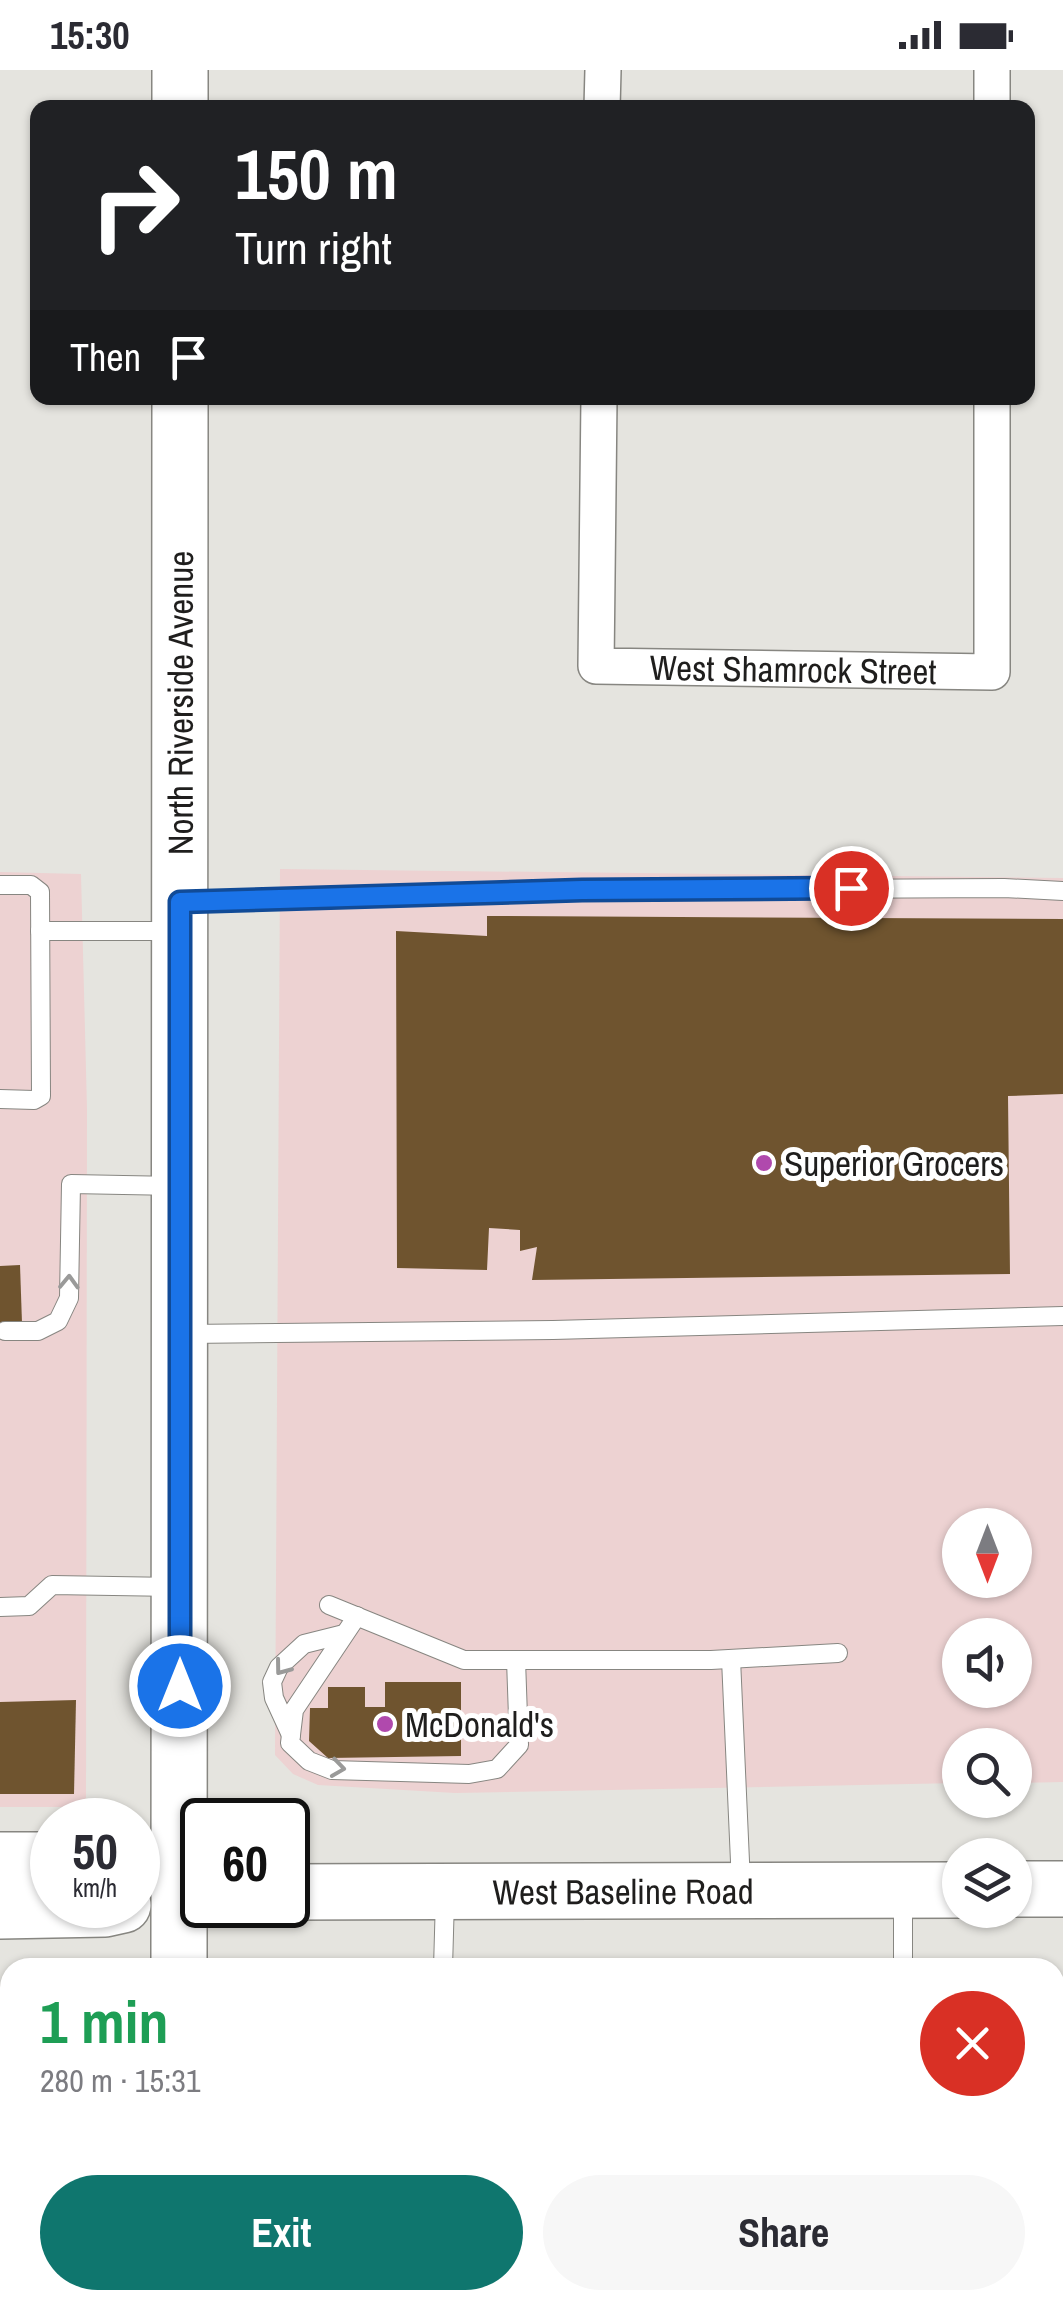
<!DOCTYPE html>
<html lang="en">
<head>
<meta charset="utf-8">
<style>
  body { margin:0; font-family:"Archivo Narrow",sans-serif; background:#f7f7f7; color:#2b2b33; height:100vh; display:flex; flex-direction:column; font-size:38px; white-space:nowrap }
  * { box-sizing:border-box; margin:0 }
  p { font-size:32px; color:#7c7c81 }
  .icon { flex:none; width:55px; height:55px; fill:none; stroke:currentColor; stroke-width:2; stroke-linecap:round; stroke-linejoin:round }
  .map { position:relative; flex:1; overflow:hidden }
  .side { position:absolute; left:0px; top:1888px; width:1065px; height:352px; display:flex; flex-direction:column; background:#fff; border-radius:30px 30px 0 0; box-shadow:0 2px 8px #0004 }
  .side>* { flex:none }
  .guide { position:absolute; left:30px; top:30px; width:1005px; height:305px; border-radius:20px; box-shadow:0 2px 8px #0004; background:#202124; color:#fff; overflow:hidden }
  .needle { width:65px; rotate:180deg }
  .fabs { position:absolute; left:942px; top:1438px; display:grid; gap:20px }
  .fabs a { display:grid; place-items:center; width:90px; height:90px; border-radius:50%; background:#fff; box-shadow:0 2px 8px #0004; font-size:50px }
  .speed { position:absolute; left:30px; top:1728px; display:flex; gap:20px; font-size:50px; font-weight:700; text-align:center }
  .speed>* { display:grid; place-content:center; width:130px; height:130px; border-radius:50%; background:#fff; box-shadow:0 2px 8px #0004; line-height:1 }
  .speed small { font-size:25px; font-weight:400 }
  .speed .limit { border:5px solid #111; border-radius:15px; background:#fff; color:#111 }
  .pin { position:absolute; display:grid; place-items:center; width:85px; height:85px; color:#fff; margin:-42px; border:5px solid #fff; border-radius:50%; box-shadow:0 2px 10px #0007 }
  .me { position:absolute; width:110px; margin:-55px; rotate:0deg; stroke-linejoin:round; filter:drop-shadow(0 0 8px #0008) }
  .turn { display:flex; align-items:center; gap:35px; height:210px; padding:0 40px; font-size:45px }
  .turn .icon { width:130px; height:130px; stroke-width:2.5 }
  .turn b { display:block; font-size:70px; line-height:85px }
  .then { display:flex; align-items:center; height:95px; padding:0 40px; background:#0003; gap:20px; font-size:38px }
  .round { display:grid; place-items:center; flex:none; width:105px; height:105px; border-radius:52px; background:#f7f7f7 }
  .overview { display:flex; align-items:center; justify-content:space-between; height:170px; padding:0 40px }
  h1 { font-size:60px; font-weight:800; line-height:75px; color:#1e9e55 }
  .action { display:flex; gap:20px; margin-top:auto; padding:20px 40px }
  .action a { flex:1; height:115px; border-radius:60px; background:#0f766e; color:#fff; font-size:40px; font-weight:800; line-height:115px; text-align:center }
  .action a+a { background:#f7f7f7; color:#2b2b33 }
  .status { display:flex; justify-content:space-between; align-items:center; height:70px; padding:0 50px; background:#fff; direction:ltr }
  .status svg { height:28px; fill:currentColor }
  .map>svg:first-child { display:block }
  .commercial { fill:#edd2d2; fill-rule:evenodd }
  .building { fill:#6f542f }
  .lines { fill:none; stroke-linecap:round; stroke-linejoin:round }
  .lane-casing { stroke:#878681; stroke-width:20 }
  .street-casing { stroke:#878681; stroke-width:38 }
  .primary-casing { stroke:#878681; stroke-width:58 }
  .lane { stroke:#fff; stroke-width:18 }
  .street { stroke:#fff; stroke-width:35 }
  .primary { stroke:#fff; stroke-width:55 }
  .oneway { stroke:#9a9a99 }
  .route-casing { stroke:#114b97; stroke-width:25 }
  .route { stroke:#1a73e8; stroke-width:18 }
  .poi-dot { fill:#b049ad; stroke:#fff; stroke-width:4 }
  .labels { text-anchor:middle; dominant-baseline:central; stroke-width:10; stroke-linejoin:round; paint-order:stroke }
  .street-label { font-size:35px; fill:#1f1e1d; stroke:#fff }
  .poi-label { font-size:35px; fill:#1f1e1d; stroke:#fff; text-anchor:start }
</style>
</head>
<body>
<div class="status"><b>15:30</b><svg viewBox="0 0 49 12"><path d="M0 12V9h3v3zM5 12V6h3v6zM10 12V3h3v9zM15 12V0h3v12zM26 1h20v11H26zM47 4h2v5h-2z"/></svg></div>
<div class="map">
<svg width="1063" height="2238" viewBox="0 0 1063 2238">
  <rect width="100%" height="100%" fill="#e5e4df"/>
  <g class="commercial">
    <path d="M 280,799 L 1063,808 L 1063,1712 L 1015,1713 L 1015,1675 L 960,1675 L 960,1713 L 455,1723 L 318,1715 L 293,1704 L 275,1685 ZM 960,1455 L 1015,1455 L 1015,1510 L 960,1510 ZM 960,1565 L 1015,1565 L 1015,1620 L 960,1620 Z"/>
    <path d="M 0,802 L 81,804 L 87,1039 L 86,1728 L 72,1737 L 0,1737 Z"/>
    <path d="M 1055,1913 L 1063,1913 L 1063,2238 L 265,2238 L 265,2230 L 1055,2230 Z"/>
    <path d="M 0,1919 L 10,1919 L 10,2230 L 78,2230 L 78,2238 L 0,2238 Z"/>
  </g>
  <g class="building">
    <path d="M 487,846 L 1063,849 L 1063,1024 L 1008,1026 L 1010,1204 L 532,1210 L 537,1177 L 520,1181 L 520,1160 L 489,1158 L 487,1200 L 397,1198 L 396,861 L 487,866 Z"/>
    <path d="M 20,1195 L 22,1253 L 0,1252 L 0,1196 Z"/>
    <path d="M 385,1612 L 461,1612 L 461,1686 L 328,1688 L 309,1671 L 310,1638 L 328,1638 L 328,1617 L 365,1617 L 365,1637 L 385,1637 Z"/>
    <path d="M 76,1630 L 74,1724 L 0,1724 L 0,1632 Z"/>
    <path d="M 0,1959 L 8,1966 L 10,1972 L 9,2168 L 0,2168 Z"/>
    <rect x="1055" y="1993" width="8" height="75"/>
  </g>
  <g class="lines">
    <defs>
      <g id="lane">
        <path d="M 0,815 L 31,815 L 40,822 L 41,1026 L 34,1030 L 0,1029"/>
        <path d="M 184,832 L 582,820 L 1004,818 L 1063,821"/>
        <path d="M 40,861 L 174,861"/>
        <path d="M 5,1261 L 38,1261 L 58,1251 L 69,1228 L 71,1114 L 176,1116"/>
        <path d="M 186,1264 L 553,1260 L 1063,1246"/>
        <path d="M 329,1535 L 464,1590 L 711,1590 L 838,1583"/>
        <path d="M 0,1537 L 29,1536 L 52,1515 L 175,1517"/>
        <path d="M 357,1546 L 294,1640 L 290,1673 L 309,1691 L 332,1700 L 469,1704 L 497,1699 L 519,1675 L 516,1590"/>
        <path d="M 731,1589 L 741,1814"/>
        <path d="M 291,1665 L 274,1628 L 272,1612 L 279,1597 L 304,1574 L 344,1564"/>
        <path d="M 443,1898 L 445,1828"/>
        <path d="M 903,1898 L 903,1828"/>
        <path d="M 0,1939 L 10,1939"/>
        <path d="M 1055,2083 L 1063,2084"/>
        <path d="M 1055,2137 L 1063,2137"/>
        <path d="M 0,2200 L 10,2200"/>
      </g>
      <g id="street">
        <path d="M 992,0 L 992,38"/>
        <path d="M 602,38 L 603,0"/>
        <path id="s1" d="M 599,328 L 596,596 L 992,602 L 992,328"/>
      </g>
      <g id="primary">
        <path d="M 180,0 L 180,38"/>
        <path d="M 0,1790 L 52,1790"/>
        <path d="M 1015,1819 L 1063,1819"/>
        <path id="s2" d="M 288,1822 L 960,1820"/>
        <path d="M 0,1841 L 105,1839 L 123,1835"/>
        <path id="s3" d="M 179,1898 L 180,328"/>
        <path d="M 177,2238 L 177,2230"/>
      </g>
    </defs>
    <use href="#lane" class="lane-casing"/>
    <use href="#street" class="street-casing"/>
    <use href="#primary" class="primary-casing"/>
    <use href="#lane" class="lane"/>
    <use href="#street" class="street"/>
    <use href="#primary" class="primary"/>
  </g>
  <defs><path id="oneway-chevron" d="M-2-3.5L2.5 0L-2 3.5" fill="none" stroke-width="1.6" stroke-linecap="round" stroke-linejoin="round" transform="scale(2.5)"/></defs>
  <g class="oneway">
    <use href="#oneway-chevron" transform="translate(69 1212) rotate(-88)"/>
    <use href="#oneway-chevron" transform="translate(282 1598) rotate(127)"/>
    <use href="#oneway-chevron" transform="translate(338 1698) rotate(8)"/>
  </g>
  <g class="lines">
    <defs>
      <path id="route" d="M 180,1616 L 180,832 L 582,820 L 851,818"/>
    </defs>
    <use href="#route" class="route-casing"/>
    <use href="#route" class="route"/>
  </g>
  <g class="poi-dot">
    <circle cx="764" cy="1093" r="10"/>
    <circle cx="385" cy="1654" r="10"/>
  </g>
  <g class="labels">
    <g class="street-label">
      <text stroke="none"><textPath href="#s1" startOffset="465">West Shamrock Street</textPath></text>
      <text stroke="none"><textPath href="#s3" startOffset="1265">North Riverside Avenue</textPath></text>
      <text stroke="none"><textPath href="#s2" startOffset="335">West Baseline Road</textPath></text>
    </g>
    <g class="poi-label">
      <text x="784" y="1093">Superior Grocers</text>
      <text x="405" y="1654">McDonald's</text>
    </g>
  </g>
</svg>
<div class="fabs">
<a><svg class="needle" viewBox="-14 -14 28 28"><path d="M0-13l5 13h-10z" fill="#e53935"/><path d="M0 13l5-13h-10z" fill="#7c7c81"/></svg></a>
<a><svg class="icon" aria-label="sound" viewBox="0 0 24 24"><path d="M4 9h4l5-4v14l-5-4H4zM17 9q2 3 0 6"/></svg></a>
<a><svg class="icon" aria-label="search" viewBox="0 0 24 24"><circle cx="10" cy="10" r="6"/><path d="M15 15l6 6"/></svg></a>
<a><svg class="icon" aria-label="layers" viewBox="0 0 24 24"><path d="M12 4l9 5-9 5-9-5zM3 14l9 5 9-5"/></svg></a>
</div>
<div class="speed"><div>50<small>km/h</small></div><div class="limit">60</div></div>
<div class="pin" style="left:851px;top:818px;background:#d93025"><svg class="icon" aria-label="arrive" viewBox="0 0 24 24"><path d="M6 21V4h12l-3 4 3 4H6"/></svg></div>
<svg class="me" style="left:180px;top:1616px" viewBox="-20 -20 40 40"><circle r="17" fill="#1a73e8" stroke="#fff" stroke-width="3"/><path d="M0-11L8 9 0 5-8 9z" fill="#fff"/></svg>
<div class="guide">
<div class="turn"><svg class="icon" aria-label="right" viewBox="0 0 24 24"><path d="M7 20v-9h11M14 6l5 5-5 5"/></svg><div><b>150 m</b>Turn right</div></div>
<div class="then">Then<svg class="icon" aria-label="arrive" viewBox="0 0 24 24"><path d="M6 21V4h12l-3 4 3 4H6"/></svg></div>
</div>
<section class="side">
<div class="overview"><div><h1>1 min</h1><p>280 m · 15:31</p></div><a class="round" style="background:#d93025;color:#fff"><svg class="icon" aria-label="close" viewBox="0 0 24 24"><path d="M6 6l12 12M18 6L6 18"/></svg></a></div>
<div class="action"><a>Exit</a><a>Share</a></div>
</section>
</div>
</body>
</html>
